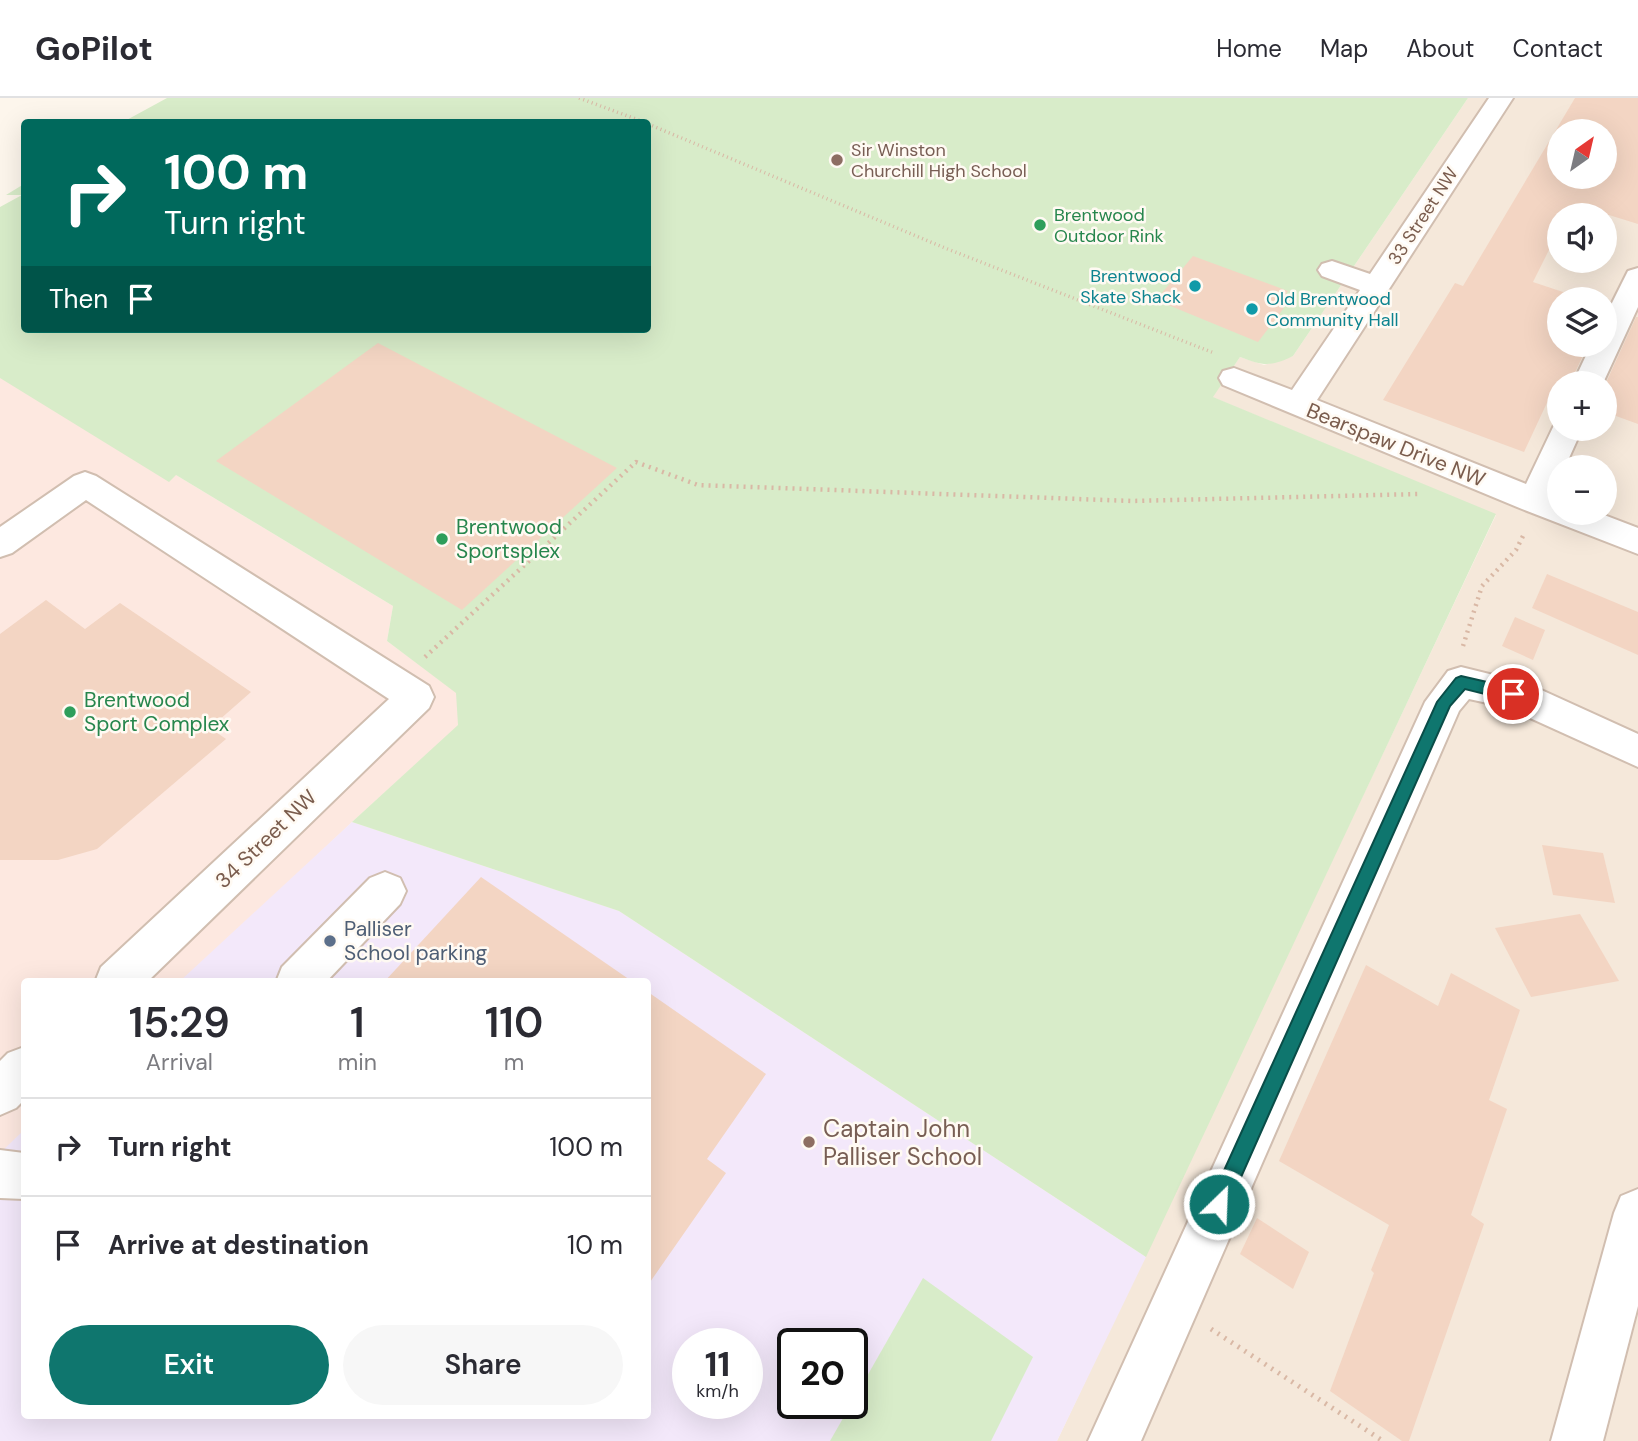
<!DOCTYPE html>
<html lang="en">
<head>
<meta charset="utf-8">
<style>
  body { margin:0; font-family:"DM Sans",sans-serif; background:#f7f7f7; color:#2b2b33; height:100vh; display:flex; flex-direction:column; font-size:26px; white-space:nowrap }
  * { box-sizing:border-box; margin:0 }
  p { font-size:23px; color:#7c7c81 }
  .icon { flex:none; width:38px; height:38px; fill:none; stroke:currentColor; stroke-width:2; stroke-linecap:round; stroke-linejoin:round }
  .map { position:relative; flex:1; overflow:hidden }
  .drawer { position:absolute; left:21px; top:880px; width:630px; height:441px; display:flex; flex-direction:column; background:#fff; border-radius:7px; box-shadow:0 7px 28px #0002 }
  .drawer>* { flex:none }
  .banner { position:absolute; left:21px; top:21px; width:630px; height:214px; border-radius:7px; box-shadow:0 7px 28px #0002; background:#00695c; color:#fff; overflow:hidden }
  .needle { width:46px; rotate:34deg }
  .fabs { position:absolute; left:1547px; top:21px; display:grid; gap:14px }
  .fabs a { display:grid; place-items:center; width:70px; height:70px; border-radius:50%; background:#fff; box-shadow:0 7px 28px #0002; font-size:35px }
  .speed { position:absolute; left:672px; top:1230px; display:flex; gap:14px; font-size:35px; font-weight:700; text-align:center }
  .speed>* { display:grid; place-content:center; width:91px; height:91px; border-radius:50%; background:#fff; box-shadow:0 7px 28px #0002; line-height:1 }
  .speed small { font-size:18px; font-weight:400 }
  .speed .limit { border:4px solid #111; border-radius:10px; background:#fff; color:#111 }
  .pin { position:absolute; display:grid; place-items:center; width:60px; height:60px; color:#fff; margin:-30px; border:4px solid #fff; border-radius:50%; box-shadow:0 2px 7px #0007 }
  .me { position:absolute; width:77px; margin:-38px; rotate:24deg; stroke-linejoin:round; filter:drop-shadow(0 0 5px #0008) }
  .turn { display:flex; align-items:center; gap:24px; height:147px; padding:0 28px; font-size:32px }
  .turn .icon { width:91px; height:91px; stroke-width:2.5 }
  .turn b { display:block; font-size:49px; line-height:60px }
  .then { display:flex; align-items:center; height:66px; padding:0 28px; background:#0003; gap:14px; font-size:26px }
  .eta { display:flex; justify-content:space-evenly; align-items:center; height:119px; text-align:center }
  .eta b { font-size:42px; font-weight:600; line-height:49px }
  .action { display:flex; gap:14px; margin-top:auto; padding:14px 28px }
  .action a { flex:1; height:80px; border-radius:42px; background:#0f766e; color:#fff; font-size:28px; font-weight:600; line-height:80px; text-align:center }
  .action a+a { background:#f7f7f7; color:#2b2b33 }
  ul { padding:0; list-style:none }
  li { display:flex; align-items:center; gap:21px; height:98px; padding:0 28px; border-top:2px solid #e1e1e2 }
  li div { flex:1 }
  li b { display:block; font-size:26px }
  li em { font-style:normal }
  header { display:flex; align-items:center; gap:42px; box-sizing:border-box; height:98px; padding:0 35px; background:#fff; border-bottom:2px solid #e1e1e2 }
  header strong { font-size:33px }
  nav { display:flex; gap:38px; margin-inline-start:auto; font-size:24px }
  .map>svg:first-child { display:block }
  .residential { fill:#f5e8da; fill-rule:evenodd }
  .commercial { fill:#fde8e0 }
  .education { fill:#f3e8fa; fill-rule:evenodd }
  .green { fill:#d8ecc9 }
  .building { fill:#f3d5c3; fill-rule:evenodd }
  .lines { fill:none; stroke-linecap:round; stroke-linejoin:round }
  .minor-casing { stroke:#d1beb0; stroke-width:4 }
  .path-far2 { stroke:#d9b8a5; stroke-width:3.5; stroke-dasharray:1 3.5; stroke-linecap:butt }
  .path-far1 { stroke:#d9b8a5; stroke-width:4.5; stroke-dasharray:2 5; stroke-linecap:butt }
  .path { stroke:#d9b8a5; stroke-width:5; stroke-dasharray:2 6; stroke-linecap:butt }
  .minor { fill:#fff; fill-rule:evenodd }
  .route { fill:#0f766e; stroke:#0a4d48; stroke-width:2 }
  .education-dot { fill:#8d6e63; stroke:#fffaf3; stroke-width:2.5 }
  .leisure-dot { fill:#2e9e5b; stroke:#fffaf3; stroke-width:2.5 }
  .culture-dot { fill:#0f9aa8; stroke:#fffaf3; stroke-width:2.5 }
  .service-dot { fill:#5c6f8a; stroke:#fffaf3; stroke-width:2.5 }
  .labels { text-anchor:middle; dominant-baseline:central; stroke-width:5; stroke-linejoin:round; paint-order:stroke }
  .far-education-label { font-size:18px; fill:#785e54; stroke:#fffaf3; text-anchor:start }
  .far-leisure-label { font-size:18px; fill:#27864d; stroke:#fffaf3; text-anchor:start }
  .far-street-label { font-size:18px; fill:#7a5c4d; stroke:#fffaf3 }
  .far-culture-label { font-size:18px; fill:#0d838f; stroke:#fffaf3; text-anchor:end }
  .street-label { font-size:21px; fill:#7a5c4d; stroke:#fffaf3 }
  .leisure-label { font-size:21px; fill:#27864d; stroke:#fffaf3; text-anchor:start }
  .service-label { font-size:21px; fill:#4e5e75; stroke:#fffaf3; text-anchor:start }
  .near-education-label { font-size:24px; fill:#785e54; stroke:#fffaf3; text-anchor:start }
</style>
</head>
<body>
<header>
<strong>GoPilot</strong>
<nav><a>Home</a><a>Map</a><a>About</a><a>Contact</a></nav>
</header>
<div class="map">
<svg width="1638" height="1343" viewBox="0 0 1638 1343">
  <rect width="100%" height="100%" fill="#fdf6ec"/>
  <path class="residential" d="M 1468,0 L 1638,0 L 1638,1343 L 1057,1343 L 1496,417 L 1212,299 L 1240,259 L 1264,267 L 1293,258 ZM 1559,33 L 1605,33 L 1605,79 L 1559,79 ZM 1559,117 L 1605,117 L 1605,163 L 1559,163 ZM 1559,201 L 1605,201 L 1605,247 L 1559,247 ZM 1559,285 L 1605,285 L 1605,331 L 1559,331 ZM 1559,369 L 1605,369 L 1605,415 L 1559,415 Z"/>
  <path class="commercial" d="M 0,257 L 176,377 L 393,508 L 387,543 L 457,595 L 459,627 L 352,724 L 184,884 L 24,884 L 24,1035 L 0,1059 Z"/>
  <path class="education" d="M 352,724 L 619,813 L 1146,1159 L 1057,1343 L 0,1343 L 0,1055 L 24,1032 L 24,1318 L 648,1318 L 648,884 L 179,884 ZM 688,1246 L 747,1246 L 747,1306 L 688,1306 ZM 793,1246 L 852,1246 L 852,1306 L 793,1306 Z"/>
  <g class="green">
    <path d="M 167,0 L 1468,0 L 1293,258 C 1270,269 1264,268 1240,259 L 1213,299 L 1496,416 L 1146,1159 L 619,813 L 352,724 L 458,627 L 456,595 L 387,543 L 393,508 L 176,377 L 169,384 L 0,280 L 0,109 L 22,97 L 6,97 L 24,86 L 24,231 L 648,231 L 648,24 L 123,24 Z"/>
    <path d="M 923,1180 L 1033,1259 L 991,1343 L 830,1343 Z"/>
  </g>
  <g class="building">
    <path d="M 1575,0 L 1638,0 L 1638,126 L 1609,117 L 1559,117 L 1559,132 L 1533,184 L 1584,201 L 1559,201 L 1559,247 L 1588,247 L 1570,285 L 1559,285 L 1559,296 L 1552,294 L 1524,354 L 1383,302 L 1455,185 L 1463,188 ZM 1559,33 L 1605,33 L 1605,79 L 1559,79 Z"/>
    <path d="M 1193,158 L 1288,193 L 1278,207 L 1284,210 L 1258,244 L 1156,202 Z"/>
    <path d="M 1636,219 L 1638,219 L 1638,326 L 1605,314 L 1605,287 Z"/>
    <path d="M 378,245 L 617,370 L 462,512 L 216,363 Z"/>
    <path d="M 1547,476 L 1638,514 L 1638,557 L 1532,510 Z"/>
    <path d="M 46,502 L 85,531 L 120,505 L 251,594 L 210,630 L 226,641 L 97,751 L 58,762 L 0,762 L 0,536 Z"/>
    <path d="M 1515,519 L 1545,532 L 1533,562 L 1502,548 Z"/>
    <path d="M 1542,747 L 1603,755 L 1615,805 L 1553,797 Z"/>
    <path d="M 481,779 L 633,884 L 384,884 Z"/>
    <path d="M 1580,816 L 1619,883 L 1531,899 L 1495,830 Z"/>
    <path d="M 1366,867 L 1438,908 L 1451,875 L 1520,912 L 1489,1002 L 1507,1011 L 1471,1117 L 1484,1126 L 1409,1343 L 1402,1343 L 1330,1293 L 1374,1175 L 1371,1172 L 1389,1127 L 1279,1063 Z"/>
    <path d="M 648,894 L 766,976 L 707,1061 L 726,1075 L 648,1187 Z"/>
    <path d="M 1257,1120 L 1309,1154 L 1293,1191 L 1240,1156 Z"/>
  </g>
  <g class="lines">
    <defs>
      <g id="minor">
        <path d="M 1489,0 L 1513,0 L 1317,302 L 1526,386 L 1556,323 L 1559,322 L 1559,331 L 1582,331 L 1565,369 L 1559,369 L 1559,383 L 1553,397 L 1559,399 L 1559,415 L 1599,415 L 1638,430 L 1638,456 L 1522,411 L 1223,287 L 1219,280 L 1223,273 L 1234,270 L 1292,292 L 1360,192 L 1322,178 L 1318,172 L 1322,166 L 1332,163 L 1370,176 Z"/>
        <path d="M 1638,170 L 1638,209 L 1603,285 L 1573,285 L 1591,247 L 1605,247 L 1605,219 L 1628,173 Z"/>
        <path d="M 85,374 L 96,378 L 429,588 L 434,599 L 429,610 L 147,884 L 95,884 L 101,869 L 389,601 L 86,402 L 12,455 L 0,459 L 0,429 L 74,378 Z"/>
        <path d="M 1461,569 L 1526,585 L 1638,636 L 1638,669 L 1506,609 L 1469,601 L 1459,613 L 1141,1343 L 1088,1343 L 1425,604 L 1448,573 Z"/>
        <path d="M 385,774 L 400,780 L 406,793 L 400,806 L 326,884 L 276,884 L 282,869 L 370,780 Z"/>
        <path d="M 24,949 L 24,1002 L 16,1010 L 0,1017 L 0,963 L 8,955 Z"/>
        <path d="M 0,1052 L 24,1055 L 24,1101 L 0,1100 Z"/>
        <path d="M 1638,1091 L 1638,1208 L 1603,1343 L 1551,1343 L 1614,1115 L 1621,1098 Z"/>
      </g>
    </defs>
    <use href="#minor" class="minor-casing"/>
    <g class="path-far2">
      <path d="M 579,0 L 644,24"/>
      <path d="M 648,26 L 945,150 L 1214,255"/>
    </g>
    <g class="path-far1">
      <path d="M 1463,548 L 1482,488 L 1516,452 L 1524,436"/>
      <path d="M 425,559 L 636,364 L 698,387 L 1132,403 L 1419,396"/>
    </g>
    <path class="path" d="M 1211,1231 L 1383,1343"/>
    <use href="#minor" class="minor"/>
  </g>
  <path class="route" d="M 1461,578 L 1513,590 L 1521,596 L 1513,603 L 1465,591 L 1450,608 L 1226,1113 L 1219,1116 L 1212,1113 L 1209,1106 L 1212,1099 L 1437,604 L 1456,580 Z"/>
  <g class="education-dot">
    <circle cx="837" cy="62" r="7"/>
    <circle cx="809" cy="1044" r="7"/>
  </g>
  <g class="leisure-dot">
    <circle cx="1040" cy="127" r="7"/>
    <circle cx="442" cy="441" r="7"/>
    <circle cx="70" cy="614" r="7"/>
  </g>
  <g class="culture-dot">
    <circle cx="1195" cy="188" r="7"/>
    <circle cx="1252" cy="211" r="7"/>
  </g>
  <circle class="service-dot" cx="330" cy="843" r="7"/>
  <g class="labels">
    <g class="far-education-label">
      <text x="851" y="52">Sir Winston<tspan x="851" dy="21">Churchill High School</tspan></text>
    </g>
    <g class="far-leisure-label">
      <text x="1054" y="117">Brentwood<tspan x="1054" dy="21">Outdoor Rink</tspan></text>
    </g>
    <g class="far-street-label">
      <text transform="translate(1423 118) rotate(-57)">33 Street NW</text>
    </g>
    <g class="far-culture-label">
      <text x="1181" y="178">Brentwood<tspan x="1181" dy="21">Skate Shack</tspan></text>
      <text x="1266" y="201" text-anchor="start">Old Brentwood<tspan x="1266" dy="21">Community Hall</tspan></text>
    </g>
    <g class="street-label">
      <text transform="translate(1396 347) rotate(22)">Bearspaw Drive NW</text>
      <text transform="translate(266 741) rotate(-44)">34 Street NW</text>
    </g>
    <g class="leisure-label">
      <text x="456" y="429">Brentwood<tspan x="456" dy="24">Sportsplex</tspan></text>
      <text x="84" y="602">Brentwood<tspan x="84" dy="24">Sport Complex</tspan></text>
    </g>
    <g class="service-label">
      <text x="344" y="831">Palliser<tspan x="344" dy="24">School parking</tspan></text>
    </g>
    <g class="near-education-label">
      <text x="823" y="1030">Captain John<tspan x="823" dy="28">Palliser School</tspan></text>
    </g>
  </g>
</svg>
<div class="fabs">
<a><svg class="needle" viewBox="-14 -14 28 28"><path d="M0-13l5 13h-10z" fill="#e53935"/><path d="M0 13l5-13h-10z" fill="#7c7c81"/></svg></a>
<a><svg class="icon" aria-label="sound" viewBox="0 0 24 24"><path d="M4 9h4l5-4v14l-5-4H4zM17 9q2 3 0 6"/></svg></a>
<a><svg class="icon" aria-label="layers" viewBox="0 0 24 24"><path d="M12 4l9 5-9 5-9-5zM3 14l9 5 9-5"/></svg></a>
<a>+</a>
<a>−</a>
</div>
<div class="speed"><div>11<small>km/h</small></div><div class="limit">20</div></div>
<div class="pin" style="left:1513px;top:596px;background:#d93025"><svg class="icon" aria-label="arrive" viewBox="0 0 24 24"><path d="M6 21V4h12l-3 4 3 4H6"/></svg></div>
<svg class="me" style="left:1219px;top:1106px" viewBox="-20 -20 40 40"><circle r="17" fill="#0f766e" stroke="#fff" stroke-width="3"/><path d="M0-11L8 9 0 5-8 9z" fill="#fff"/></svg>
<div class="banner">
<div class="turn"><svg class="icon" aria-label="right" viewBox="0 0 24 24"><path d="M7 20v-9h11M14 6l5 5-5 5"/></svg><div><b>100 m</b>Turn right</div></div>
<div class="then">Then<svg class="icon" aria-label="arrive" viewBox="0 0 24 24"><path d="M6 21V4h12l-3 4 3 4H6"/></svg></div>
</div>
<section class="drawer">
<div class="eta">
<div><b>15:29</b><p>Arrival</p></div>
<div><b>1</b><p>min</p></div>
<div><b>110</b><p>m</p></div>
</div>
<ul>
<li><svg class="icon" aria-label="right" viewBox="0 0 24 24"><path d="M7 20v-9h11M14 6l5 5-5 5"/></svg><div><b>Turn right</b></div><em>100 m</em></li>
<li><svg class="icon" aria-label="arrive" viewBox="0 0 24 24"><path d="M6 21V4h12l-3 4 3 4H6"/></svg><div><b>Arrive at destination</b></div><em>10 m</em></li>
</ul>
<div class="action"><a>Exit</a><a>Share</a></div>
</section>
</div>
</body>
</html>
